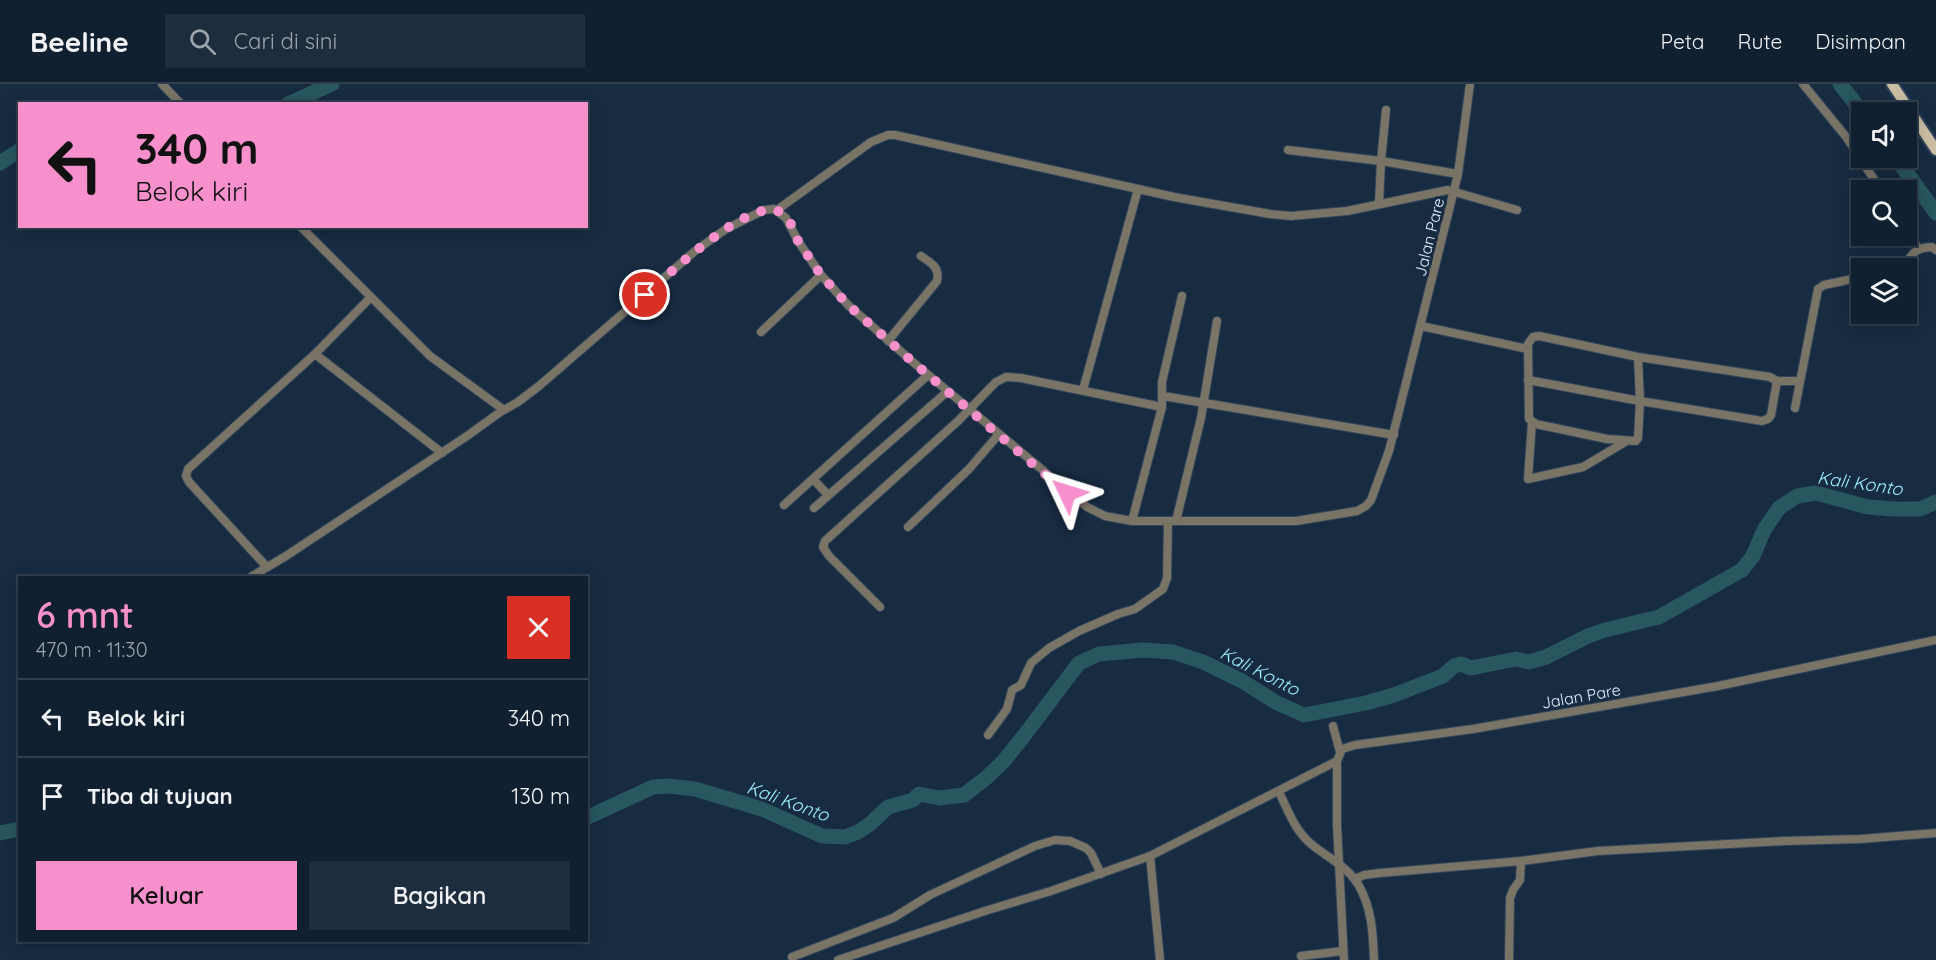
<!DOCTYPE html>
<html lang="id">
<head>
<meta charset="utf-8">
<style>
  body { margin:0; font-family:Quicksand,sans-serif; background:#1e2d3d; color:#f1f3f6; height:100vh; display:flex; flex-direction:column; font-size:22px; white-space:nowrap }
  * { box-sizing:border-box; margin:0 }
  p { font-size:20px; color:#9ca3ab }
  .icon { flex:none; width:33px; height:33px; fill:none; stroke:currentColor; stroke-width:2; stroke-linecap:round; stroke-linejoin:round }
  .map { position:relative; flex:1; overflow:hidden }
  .drawer { position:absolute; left:18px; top:492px; width:570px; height:366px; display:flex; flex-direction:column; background:#112031; border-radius:0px; box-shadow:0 3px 15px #0003,0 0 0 2px #303e4d }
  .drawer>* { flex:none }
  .banner { position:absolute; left:18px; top:18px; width:570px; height:126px; border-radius:0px; box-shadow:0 3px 15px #0003,0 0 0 2px #303e4d; background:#f790cd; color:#111; overflow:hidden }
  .fabs { position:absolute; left:1851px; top:18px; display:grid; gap:12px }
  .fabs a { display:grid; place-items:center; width:66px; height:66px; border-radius:0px; background:#112031; box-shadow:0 3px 15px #0003,0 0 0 2px #303e4d; font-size:30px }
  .pin { position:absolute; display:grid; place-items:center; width:51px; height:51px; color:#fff; margin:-26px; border:3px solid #fff; border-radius:50%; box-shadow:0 2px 6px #0007 }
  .me { position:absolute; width:66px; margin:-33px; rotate:311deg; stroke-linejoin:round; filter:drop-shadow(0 0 4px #0008) }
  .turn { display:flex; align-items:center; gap:21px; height:126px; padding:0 18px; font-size:27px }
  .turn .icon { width:78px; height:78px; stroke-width:2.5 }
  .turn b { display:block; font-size:42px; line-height:51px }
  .round { display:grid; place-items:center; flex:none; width:63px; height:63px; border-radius:0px; background:#1e2d3d }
  .overview { display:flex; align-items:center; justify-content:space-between; height:102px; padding:0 18px }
  h1 { font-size:36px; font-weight:600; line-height:45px; color:#f790cd }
  .button { display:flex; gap:12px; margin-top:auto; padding:12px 18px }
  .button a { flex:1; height:69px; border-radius:0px; background:#f790cd; color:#111; font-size:24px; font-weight:600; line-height:69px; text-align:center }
  .button a+a { background:#1e2d3d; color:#f1f3f6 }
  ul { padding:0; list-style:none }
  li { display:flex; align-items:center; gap:18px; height:78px; padding:0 18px; border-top:2px solid #303e4d }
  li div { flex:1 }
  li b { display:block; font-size:22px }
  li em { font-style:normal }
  header { display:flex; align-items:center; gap:36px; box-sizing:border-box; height:84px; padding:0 30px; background:#112031; border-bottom:2px solid #303e4d }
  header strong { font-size:28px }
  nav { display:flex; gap:33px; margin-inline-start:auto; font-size:21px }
  .search { width:420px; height:54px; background:#1e2d3d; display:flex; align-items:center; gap:15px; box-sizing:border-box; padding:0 21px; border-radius:0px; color:#9ca3ab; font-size:22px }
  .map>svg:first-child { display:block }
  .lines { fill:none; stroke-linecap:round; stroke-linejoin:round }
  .river { stroke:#285760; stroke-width:15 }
  .minor-casing { stroke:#33465b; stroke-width:10 }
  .major-casing { stroke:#33465b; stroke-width:14 }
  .minor { stroke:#7a7467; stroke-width:8 }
  .major { stroke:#ccbea3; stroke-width:10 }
  .route { stroke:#f790cd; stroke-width:10; stroke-dasharray:0 18 }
  .labels { text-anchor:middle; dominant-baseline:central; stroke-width:6; stroke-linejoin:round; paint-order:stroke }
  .street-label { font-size:16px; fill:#e2effd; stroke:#172b41 }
  .water-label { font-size:18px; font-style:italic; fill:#9bedfe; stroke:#172b41 }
</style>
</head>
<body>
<header>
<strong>Beeline</strong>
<div class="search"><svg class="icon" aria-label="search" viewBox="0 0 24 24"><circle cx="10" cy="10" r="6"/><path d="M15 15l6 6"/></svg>Cari di sini</div>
<nav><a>Peta</a><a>Rute</a><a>Disimpan</a></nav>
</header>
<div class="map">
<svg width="1936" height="876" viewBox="0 0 1936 876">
  <rect width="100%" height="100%" fill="#172b41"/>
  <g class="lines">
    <g class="river">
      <path d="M 1840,0 L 1862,28"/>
      <path d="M 288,20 L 332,0"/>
      <path d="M 1896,74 L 1936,129"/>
      <path d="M 0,79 L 20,66"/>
      <path d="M 586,734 L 653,703 L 668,702 L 695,705 L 762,725 L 822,752 L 845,753 L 858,748 L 870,740 L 888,723 L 913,716 L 919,710 L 939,714 L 964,711 L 986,694 L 1003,678 L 1023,653 L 1079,579 L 1099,570 L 1143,566 L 1173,568 L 1203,578 L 1242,597 L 1277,619 L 1304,631 L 1366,619 L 1394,611 L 1443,592 L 1454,582 L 1461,580 L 1471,584 L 1516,575 L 1529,578 L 1546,573 L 1588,552 L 1605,546 L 1659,533 L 1742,486 L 1753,472 L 1764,446 L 1779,424 L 1797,412 L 1816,409 L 1868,423 L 1893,425 L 1920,425 L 1936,418"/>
      <path d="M 0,749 L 20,745"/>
    </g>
    <defs>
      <g id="minor">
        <path d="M 162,0 L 181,20"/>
        <path d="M 1803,0 L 1847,54 L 1881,106"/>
        <path d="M 1288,66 L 1381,77 L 1458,90"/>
        <path d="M 1379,120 L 1381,77 L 1386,26"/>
        <path d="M 777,126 L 871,58 L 888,51 L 895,51 L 1174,113 L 1270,130 L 1291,132 L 1347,127 L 1448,106 L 1517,126"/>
        <path d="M 300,142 L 430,272 L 504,326 L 518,318 L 539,302 L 695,167 L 726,145 L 764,126 L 774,125 L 786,134 L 798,157 L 821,191 L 848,221 L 914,279 L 1087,423 L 1105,432 L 1132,437 L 1296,437 L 1357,427 L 1366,422 L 1371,416 L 1389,367 L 1458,90 L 1470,0"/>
        <path d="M 1906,146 L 1918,164"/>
        <path d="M 1892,184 L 1906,180 C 1913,167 1917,164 1932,163 L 1936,166"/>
        <path d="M 1421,242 L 1528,265"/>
        <path d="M 761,248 L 821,191"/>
        <path d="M 888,257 L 937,197 C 940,183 931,179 921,172"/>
        <path d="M 315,270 L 442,369"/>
        <path d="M 1638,273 L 1640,317 L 1638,354 L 1636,357 L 1607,355 L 1536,340 L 1529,335 L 1528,260 L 1533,253 L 1539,252 L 1638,273 L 1770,293 L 1777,297 L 1800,297"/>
        <path d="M 1528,296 L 1640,317 L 1762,337 L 1768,335 L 1771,331 L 1777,297"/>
        <path d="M 1083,306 L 1138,105"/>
        <path d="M 1163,312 L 1394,351"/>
        <path d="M 1795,324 L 1818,205 L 1824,201 L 1862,193"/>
        <path d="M 1532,338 L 1528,395 L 1583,383 L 1625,358"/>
        <path d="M 813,395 L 828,411"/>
        <path d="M 784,421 L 928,291"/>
        <path d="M 814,424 L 948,307"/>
        <path d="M 1132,437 L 1162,323 L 1162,298 L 1182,212"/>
        <path d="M 1176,437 L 1201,334 L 1217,237"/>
        <path d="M 908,443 L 969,385 L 999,350"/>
        <path d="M 266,482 L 189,398 L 186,392 L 188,385 L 315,270 L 370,214"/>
        <path d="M 249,494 L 286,472 L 467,352 L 503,326"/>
        <path d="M 880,523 L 829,472 L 823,463 L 825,457 L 958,337 L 996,298 L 1006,293 L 1021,294 L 1162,323"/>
        <path d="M 1333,642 L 1340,668"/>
        <path d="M 988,651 L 1007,625 L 1012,606 L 1021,601 L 1031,579 L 1049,564 L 1079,547 L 1118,530 L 1135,525 L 1163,505 L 1167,494 L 1168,438"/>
        <path d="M 1279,708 C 1288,726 1294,745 1310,759 C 1326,773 1346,781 1358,800 C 1372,824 1373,849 1374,876"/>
        <path d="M 1150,772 L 1160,876"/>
        <path d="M 1355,795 L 1364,791 L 1380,789 L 1521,777 L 1598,767 L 1785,757 L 1860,755 L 1936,749"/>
        <path d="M 1301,872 L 1343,867"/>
        <path d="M 792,873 L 893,834 L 930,811 L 1035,762 L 1055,756 L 1070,757 L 1086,764 L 1091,769 L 1101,790"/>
        <path d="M 838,876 L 988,826 L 1051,807 L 1150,772 L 1337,677"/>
        <path d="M 1344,876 L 1337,741 L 1337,677 L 1342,665 L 1355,661 L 1473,645 L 1718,602 L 1936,556"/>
        <path d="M 1509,876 L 1510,814 L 1513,806 L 1520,796 L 1521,777"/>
      </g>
      <path id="major" d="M 1892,0 L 1936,66"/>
    </defs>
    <use href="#minor" class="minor-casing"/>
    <use href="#major" class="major-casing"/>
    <use href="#minor" class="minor"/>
    <use href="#major" class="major"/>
  </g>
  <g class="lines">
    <path class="route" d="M 645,211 C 670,189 744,119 777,126 L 790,138 L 798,157 L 821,191 L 848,221 L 914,279 L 1067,409"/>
  </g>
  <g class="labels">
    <g class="street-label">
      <text transform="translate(1429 153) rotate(-76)">Jalan Pare</text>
      <text transform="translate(1581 612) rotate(-10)">Jalan Pare</text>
    </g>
    <g class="water-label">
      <text transform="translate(1860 399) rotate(8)">Kali Konto</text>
      <text transform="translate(1260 587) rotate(27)">Kali Konto</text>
      <text transform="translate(788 717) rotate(20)">Kali Konto</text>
    </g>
  </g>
</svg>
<div class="fabs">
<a><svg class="icon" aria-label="sound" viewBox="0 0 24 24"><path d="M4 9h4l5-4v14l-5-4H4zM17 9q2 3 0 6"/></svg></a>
<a><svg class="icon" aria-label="search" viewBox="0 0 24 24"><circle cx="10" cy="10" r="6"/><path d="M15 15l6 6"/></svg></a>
<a><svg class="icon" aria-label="layers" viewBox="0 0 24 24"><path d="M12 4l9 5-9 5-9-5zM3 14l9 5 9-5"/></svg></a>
</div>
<div class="pin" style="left:645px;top:211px;background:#d93025"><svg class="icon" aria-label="arrive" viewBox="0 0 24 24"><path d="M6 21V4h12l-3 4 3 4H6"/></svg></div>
<svg class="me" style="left:1067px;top:409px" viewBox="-20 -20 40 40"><path d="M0-17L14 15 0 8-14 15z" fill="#f790cd" stroke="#fff" stroke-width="4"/></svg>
<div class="banner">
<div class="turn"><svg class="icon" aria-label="left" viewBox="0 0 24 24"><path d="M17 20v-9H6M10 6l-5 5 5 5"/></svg><div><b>340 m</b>Belok kiri</div></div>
</div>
<section class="drawer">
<div class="overview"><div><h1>6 mnt</h1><p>470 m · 11:30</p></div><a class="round" style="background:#d93025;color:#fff"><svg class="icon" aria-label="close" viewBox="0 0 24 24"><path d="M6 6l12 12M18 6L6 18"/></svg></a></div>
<ul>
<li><svg class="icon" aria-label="left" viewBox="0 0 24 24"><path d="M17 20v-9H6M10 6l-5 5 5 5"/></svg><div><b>Belok kiri</b></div><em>340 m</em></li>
<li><svg class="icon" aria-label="arrive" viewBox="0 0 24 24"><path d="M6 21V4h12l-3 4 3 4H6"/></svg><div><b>Tiba di tujuan</b></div><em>130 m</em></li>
</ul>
<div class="button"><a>Keluar</a><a>Bagikan</a></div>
</section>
</div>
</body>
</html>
